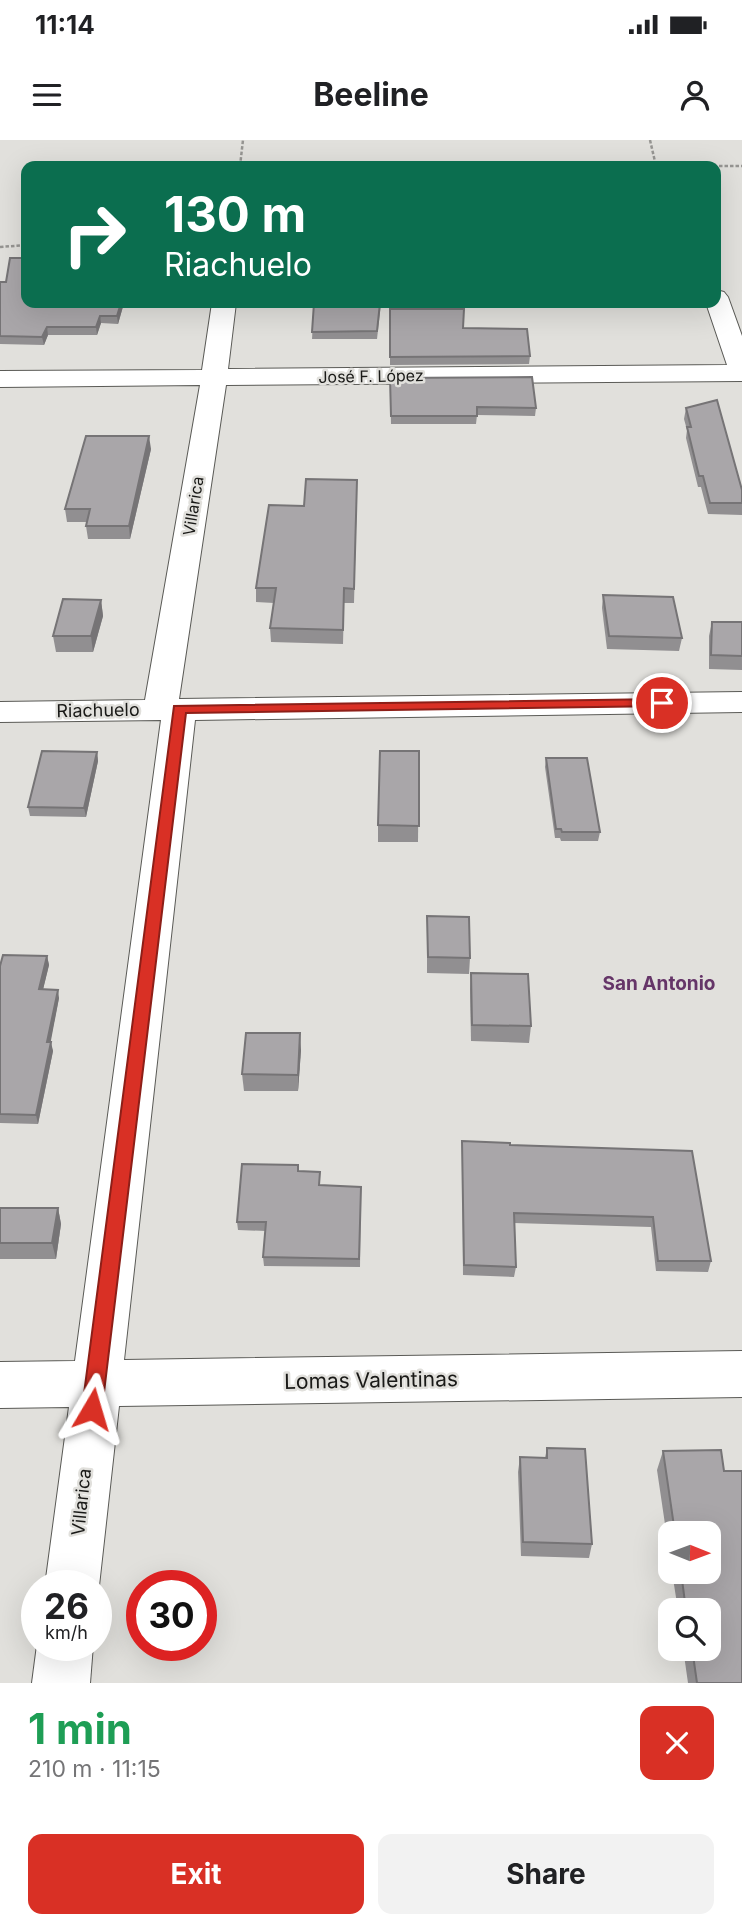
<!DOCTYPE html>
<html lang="en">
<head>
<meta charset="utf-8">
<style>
  body { margin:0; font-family:Inter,sans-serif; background:#f2f2f2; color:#202124; height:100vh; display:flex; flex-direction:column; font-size:26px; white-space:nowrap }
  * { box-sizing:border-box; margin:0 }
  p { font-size:23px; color:#757577 }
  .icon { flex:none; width:38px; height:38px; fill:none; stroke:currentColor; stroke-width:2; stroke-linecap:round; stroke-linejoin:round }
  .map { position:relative; height:1543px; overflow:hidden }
  .side { display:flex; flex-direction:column; background:#fff; flex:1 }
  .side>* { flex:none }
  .banner { position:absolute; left:21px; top:21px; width:700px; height:147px; border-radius:14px; box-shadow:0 7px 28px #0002; background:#0b6e4f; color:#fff; overflow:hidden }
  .needle { width:46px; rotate:91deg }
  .fabs { position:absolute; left:658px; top:1381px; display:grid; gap:14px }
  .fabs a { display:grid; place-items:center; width:63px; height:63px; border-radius:14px; background:#fff; box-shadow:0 7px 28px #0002; font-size:35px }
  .speed { position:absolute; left:21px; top:1430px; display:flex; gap:14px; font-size:35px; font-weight:700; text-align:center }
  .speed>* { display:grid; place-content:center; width:91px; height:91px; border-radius:50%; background:#fff; box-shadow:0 7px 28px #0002; line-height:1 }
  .speed small { font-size:18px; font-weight:400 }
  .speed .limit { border:10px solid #d22; background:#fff; color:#111 }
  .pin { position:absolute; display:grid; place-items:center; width:60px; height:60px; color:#fff; margin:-30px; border:4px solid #fff; border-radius:50%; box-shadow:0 2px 7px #0007 }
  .me { position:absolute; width:77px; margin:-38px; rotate:7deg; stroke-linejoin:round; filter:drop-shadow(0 0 5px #0008) }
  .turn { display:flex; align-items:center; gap:24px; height:147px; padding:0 28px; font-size:32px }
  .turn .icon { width:91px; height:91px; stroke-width:2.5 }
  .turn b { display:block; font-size:49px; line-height:60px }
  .round { display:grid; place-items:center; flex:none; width:74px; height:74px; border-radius:14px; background:#f2f2f2 }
  .overview { display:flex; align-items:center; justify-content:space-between; height:119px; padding:0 28px }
  h1 { font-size:42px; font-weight:700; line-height:52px; color:#1e9e55 }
  .primary-button { display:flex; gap:14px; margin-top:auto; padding:14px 28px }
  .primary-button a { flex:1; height:80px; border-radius:14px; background:#d93025; color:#fff; font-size:28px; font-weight:700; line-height:80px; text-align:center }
  .primary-button a+a { background:#f2f2f2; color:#202124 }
  .status { display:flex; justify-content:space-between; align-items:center; height:49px; padding:0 35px; background:#fff; direction:ltr }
  .status svg { height:19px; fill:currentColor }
  header { display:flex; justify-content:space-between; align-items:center; height:91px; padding:0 28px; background:#fff; font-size:32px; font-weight:700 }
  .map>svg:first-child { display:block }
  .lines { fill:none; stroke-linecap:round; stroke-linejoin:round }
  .minor-casing { stroke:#5a5a56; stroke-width:2 }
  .path { stroke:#969592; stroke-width:2.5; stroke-dasharray:3.5 2; stroke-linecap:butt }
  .minor { fill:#fff; fill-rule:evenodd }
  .wall { fill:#918f91 }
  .shaded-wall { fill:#767476 }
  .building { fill:#a9a6a9; stroke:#767476; stroke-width:2 }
  .route { fill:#d93025; stroke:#8d1f18; stroke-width:2 }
  .labels { text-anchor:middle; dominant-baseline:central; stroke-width:5; stroke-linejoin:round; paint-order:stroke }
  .far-street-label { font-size:16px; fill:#191917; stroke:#e1e0dc }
  .street-label { font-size:18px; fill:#191917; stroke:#e1e0dc }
  .neighbourhood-label { font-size:19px; font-weight:bold; fill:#653568; stroke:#e1e0dc }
  .near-street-label { font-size:21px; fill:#191917; stroke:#e1e0dc }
</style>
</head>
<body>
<div class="status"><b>11:14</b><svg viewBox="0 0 49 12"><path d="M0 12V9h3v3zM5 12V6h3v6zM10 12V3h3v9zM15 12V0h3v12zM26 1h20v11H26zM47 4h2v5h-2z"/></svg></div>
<header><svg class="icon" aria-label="menu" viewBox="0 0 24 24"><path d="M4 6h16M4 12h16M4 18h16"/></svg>Beeline<svg class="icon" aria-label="person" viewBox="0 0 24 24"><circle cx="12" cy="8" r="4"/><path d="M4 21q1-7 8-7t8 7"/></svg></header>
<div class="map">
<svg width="742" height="1543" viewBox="0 0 742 1543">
  <rect width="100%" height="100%" fill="#e1e0dc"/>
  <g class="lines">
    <defs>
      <g id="minor">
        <path d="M 716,150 L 724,152 L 728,157 L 742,196 L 742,241 L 226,245 L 179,559 L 742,552 L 742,572 L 195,580 L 124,1220 L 742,1211 L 742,1257 L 119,1266 L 99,1446 L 96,1454 L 96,1446 L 45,1446 L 69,1267 L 0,1268 L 0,1222 L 75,1221 L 161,580 L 0,582 L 0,562 L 145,560 L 200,245 L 0,247 L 0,231 L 202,230 L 212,163 L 236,163 L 228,229 L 727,225 L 706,163 L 716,163 Z"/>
        <path d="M 37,1505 L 93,1505 L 90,1543 L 32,1543 Z"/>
      </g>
    </defs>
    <use href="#minor" class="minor-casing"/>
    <g class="path">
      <path d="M 650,0 L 656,26"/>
      <path d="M 240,26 L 243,0"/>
      <path d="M 708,26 L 742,26"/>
      <path d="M 0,107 L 26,105"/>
    </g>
    <use href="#minor" class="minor"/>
  </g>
  <g class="wall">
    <path d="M 0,142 L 26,163 L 124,163 L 118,184 L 101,183 L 97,195 L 48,195 L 44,205 L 0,204 Z"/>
    <path d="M 314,163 L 381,163 L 377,199 L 312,199 Z"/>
    <path d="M 390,169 L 463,188 L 530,216 L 529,224 L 390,225 Z"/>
    <path d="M 390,238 L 536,268 L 535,276 L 477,275 L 476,284 L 391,284 Z"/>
    <path d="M 686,268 L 742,350 L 742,375 L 708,374 L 701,347 L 698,347 L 686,298 L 687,290 L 684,279 Z"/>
    <path d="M 151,309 L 130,399 L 88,399 L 86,386 L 87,382 L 67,382 L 65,369 Z"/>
    <path d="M 357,354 L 354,463 L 344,463 L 343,504 L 271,502 L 270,488 L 274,463 L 256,462 L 256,448 L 304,366 Z"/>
    <path d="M 603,455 L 682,498 L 679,511 L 607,509 L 602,468 Z"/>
    <path d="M 101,460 L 103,476 L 93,512 L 56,512 L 53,496 Z"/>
    <path d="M 712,482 L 742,482 L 742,530 L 709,529 L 709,496 Z"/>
    <path d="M 419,611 L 418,702 L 378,702 L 378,685 Z"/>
    <path d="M 97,612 L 98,621 L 86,677 L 30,676 L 28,667 Z"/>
    <path d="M 546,618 L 600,692 L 598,701 L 561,701 L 560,698 L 555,698 L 545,627 Z"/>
    <path d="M 427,776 L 470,818 L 469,834 L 427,833 Z"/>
    <path d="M 47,816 L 49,825 L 43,849 L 59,858 L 50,902 L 53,911 L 38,984 L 0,983 L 0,826 Z"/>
    <path d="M 471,833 L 531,886 L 529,903 L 471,901 L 470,849 Z"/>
    <path d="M 301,910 L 298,951 L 244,951 L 242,934 Z"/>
    <path d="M 462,1001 L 510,1005 L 692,1011 L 711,1121 L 708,1132 L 656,1131 L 651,1087 L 514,1083 L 516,1127 L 514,1137 L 463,1135 Z"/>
    <path d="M 298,1031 L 320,1045 L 361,1047 L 360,1127 L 264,1126 L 263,1117 L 266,1091 L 238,1090 L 237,1082 Z"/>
    <path d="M 0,1068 L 58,1068 L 61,1084 L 56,1119 L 0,1119 Z"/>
    <path d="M 547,1308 L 592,1404 L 589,1418 L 521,1416 L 518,1332 L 520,1317 L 545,1318 Z"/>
    <path d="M 663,1311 L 724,1331 L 742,1543 L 688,1543 L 683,1508 L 709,1508 L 709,1470 L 678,1470 L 672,1432 L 709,1432 L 709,1393 L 670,1393 L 670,1418 L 657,1330 Z"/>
  </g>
  <g class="shaded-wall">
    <path d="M 121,163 L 124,163 L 118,184 L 117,176 Z"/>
    <path d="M 100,176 L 101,183 L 97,195 L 96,187 Z"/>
    <path d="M 47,187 L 48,195 L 44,205 L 42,197 Z"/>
    <path d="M 149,296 L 151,309 L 130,399 L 129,386 Z"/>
    <path d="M 101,460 L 103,476 L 93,512 L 91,496 Z"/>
    <path d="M 97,612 L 98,621 L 86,677 L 84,668 Z"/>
    <path d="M 47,816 L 49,825 L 41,858 L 39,849 Z"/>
    <path d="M 58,850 L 59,858 L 49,911 L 47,902 Z"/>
    <path d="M 300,893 L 301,910 L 298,951 L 298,935 Z"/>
    <path d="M 51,902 L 53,911 L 38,984 L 36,975 Z"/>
    <path d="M 58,1068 L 61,1084 L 56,1119 L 52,1103 Z"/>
  </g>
  <g class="building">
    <path d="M 10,118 L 26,118 L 26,163 L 121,163 L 117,176 L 100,176 L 96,187 L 47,187 L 42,197 L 0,196 L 0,142 L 6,142 Z"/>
    <path d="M 314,163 L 380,163 L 377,191 L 312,192 Z"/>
    <path d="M 390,169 L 464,169 L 463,188 L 527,189 L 530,216 L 390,217 Z"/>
    <path d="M 532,237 L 536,268 L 477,267 L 477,276 L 391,276 L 390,238 Z"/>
    <path d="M 717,260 L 742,350 L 742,363 L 710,363 L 703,336 L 699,336 L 687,287 L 691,287 L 686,268 Z"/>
    <path d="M 86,296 L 149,296 L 129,386 L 86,386 L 90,369 L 65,369 Z"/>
    <path d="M 306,339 L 357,340 L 354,449 L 344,448 L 343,490 L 270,488 L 276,448 L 256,448 L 269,365 L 304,366 Z"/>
    <path d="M 603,455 L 673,457 L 682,498 L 609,496 Z"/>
    <path d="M 63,459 L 101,460 L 91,496 L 53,496 Z"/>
    <path d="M 712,482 L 742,482 L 742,516 L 711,515 Z"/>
    <path d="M 42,611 L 97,612 L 84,668 L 28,667 Z"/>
    <path d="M 380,611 L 419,611 L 419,686 L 378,685 Z"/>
    <path d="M 546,618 L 587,618 L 600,692 L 562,692 L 561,689 L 556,689 Z"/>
    <path d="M 427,776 L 469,777 L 470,818 L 428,817 Z"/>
    <path d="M 3,815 L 47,816 L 39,849 L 58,850 L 47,902 L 51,902 L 36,975 L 0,974 L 0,826 Z"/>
    <path d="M 471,833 L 528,834 L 531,886 L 472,885 Z"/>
    <path d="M 246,893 L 300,893 L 298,935 L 242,934 Z"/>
    <path d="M 462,1001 L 510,1003 L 510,1005 L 692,1011 L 711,1121 L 658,1121 L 653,1077 L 514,1073 L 516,1127 L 464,1125 Z"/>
    <path d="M 242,1024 L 298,1025 L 298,1031 L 320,1032 L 319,1045 L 361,1047 L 359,1119 L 263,1117 L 266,1082 L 237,1082 Z"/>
    <path d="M 0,1068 L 58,1068 L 52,1103 L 0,1103 Z"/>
    <path d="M 547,1308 L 585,1309 L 592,1404 L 523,1402 L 520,1317 L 547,1318 Z"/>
    <path d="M 721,1310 L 724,1331 L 742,1331 L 742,1543 L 697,1543 L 692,1508 L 709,1508 L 709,1470 L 686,1470 L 681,1432 L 709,1432 L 709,1393 L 675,1393 L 663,1311 Z"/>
  </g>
  <path class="route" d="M 662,559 L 667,560 L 667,566 L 186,573 L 102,1269 L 99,1276 L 92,1279 L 85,1276 L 82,1269 L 174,566 Z"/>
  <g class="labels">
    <g class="far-street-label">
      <text transform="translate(371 236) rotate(-1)">José F. López</text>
      <text transform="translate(193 366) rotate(-81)">Villarica</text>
    </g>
    <g class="street-label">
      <text transform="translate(98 570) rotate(-1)">Riachuelo</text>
      <text transform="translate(81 1362) rotate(-84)">Villarica</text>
    </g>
    <g class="neighbourhood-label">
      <text x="659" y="843">San Antonio</text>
    </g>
    <g class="near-street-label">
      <text transform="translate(371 1240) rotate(-1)">Lomas Valentinas</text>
    </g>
  </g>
</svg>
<div class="fabs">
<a><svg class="needle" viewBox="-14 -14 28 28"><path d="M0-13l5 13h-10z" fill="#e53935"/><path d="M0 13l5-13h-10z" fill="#757577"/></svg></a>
<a><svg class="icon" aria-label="search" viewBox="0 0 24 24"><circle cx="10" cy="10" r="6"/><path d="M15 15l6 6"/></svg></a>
</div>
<div class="speed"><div>26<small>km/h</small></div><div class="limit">30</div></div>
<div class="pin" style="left:662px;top:563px;background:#d93025"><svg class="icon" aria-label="arrive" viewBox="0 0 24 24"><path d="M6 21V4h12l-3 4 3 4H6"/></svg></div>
<svg class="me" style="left:92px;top:1269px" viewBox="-20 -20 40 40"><path d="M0-17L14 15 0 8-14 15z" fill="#d93025" stroke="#fff" stroke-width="4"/></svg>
<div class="banner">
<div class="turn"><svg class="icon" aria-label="right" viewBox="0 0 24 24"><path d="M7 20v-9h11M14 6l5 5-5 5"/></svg><div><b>130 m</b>Riachuelo</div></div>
</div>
</div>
<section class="side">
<div class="overview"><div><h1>1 min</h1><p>210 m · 11:15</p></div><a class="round" style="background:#d93025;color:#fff"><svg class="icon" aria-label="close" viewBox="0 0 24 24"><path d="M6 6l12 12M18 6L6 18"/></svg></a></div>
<div class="primary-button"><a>Exit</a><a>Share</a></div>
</section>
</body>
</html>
